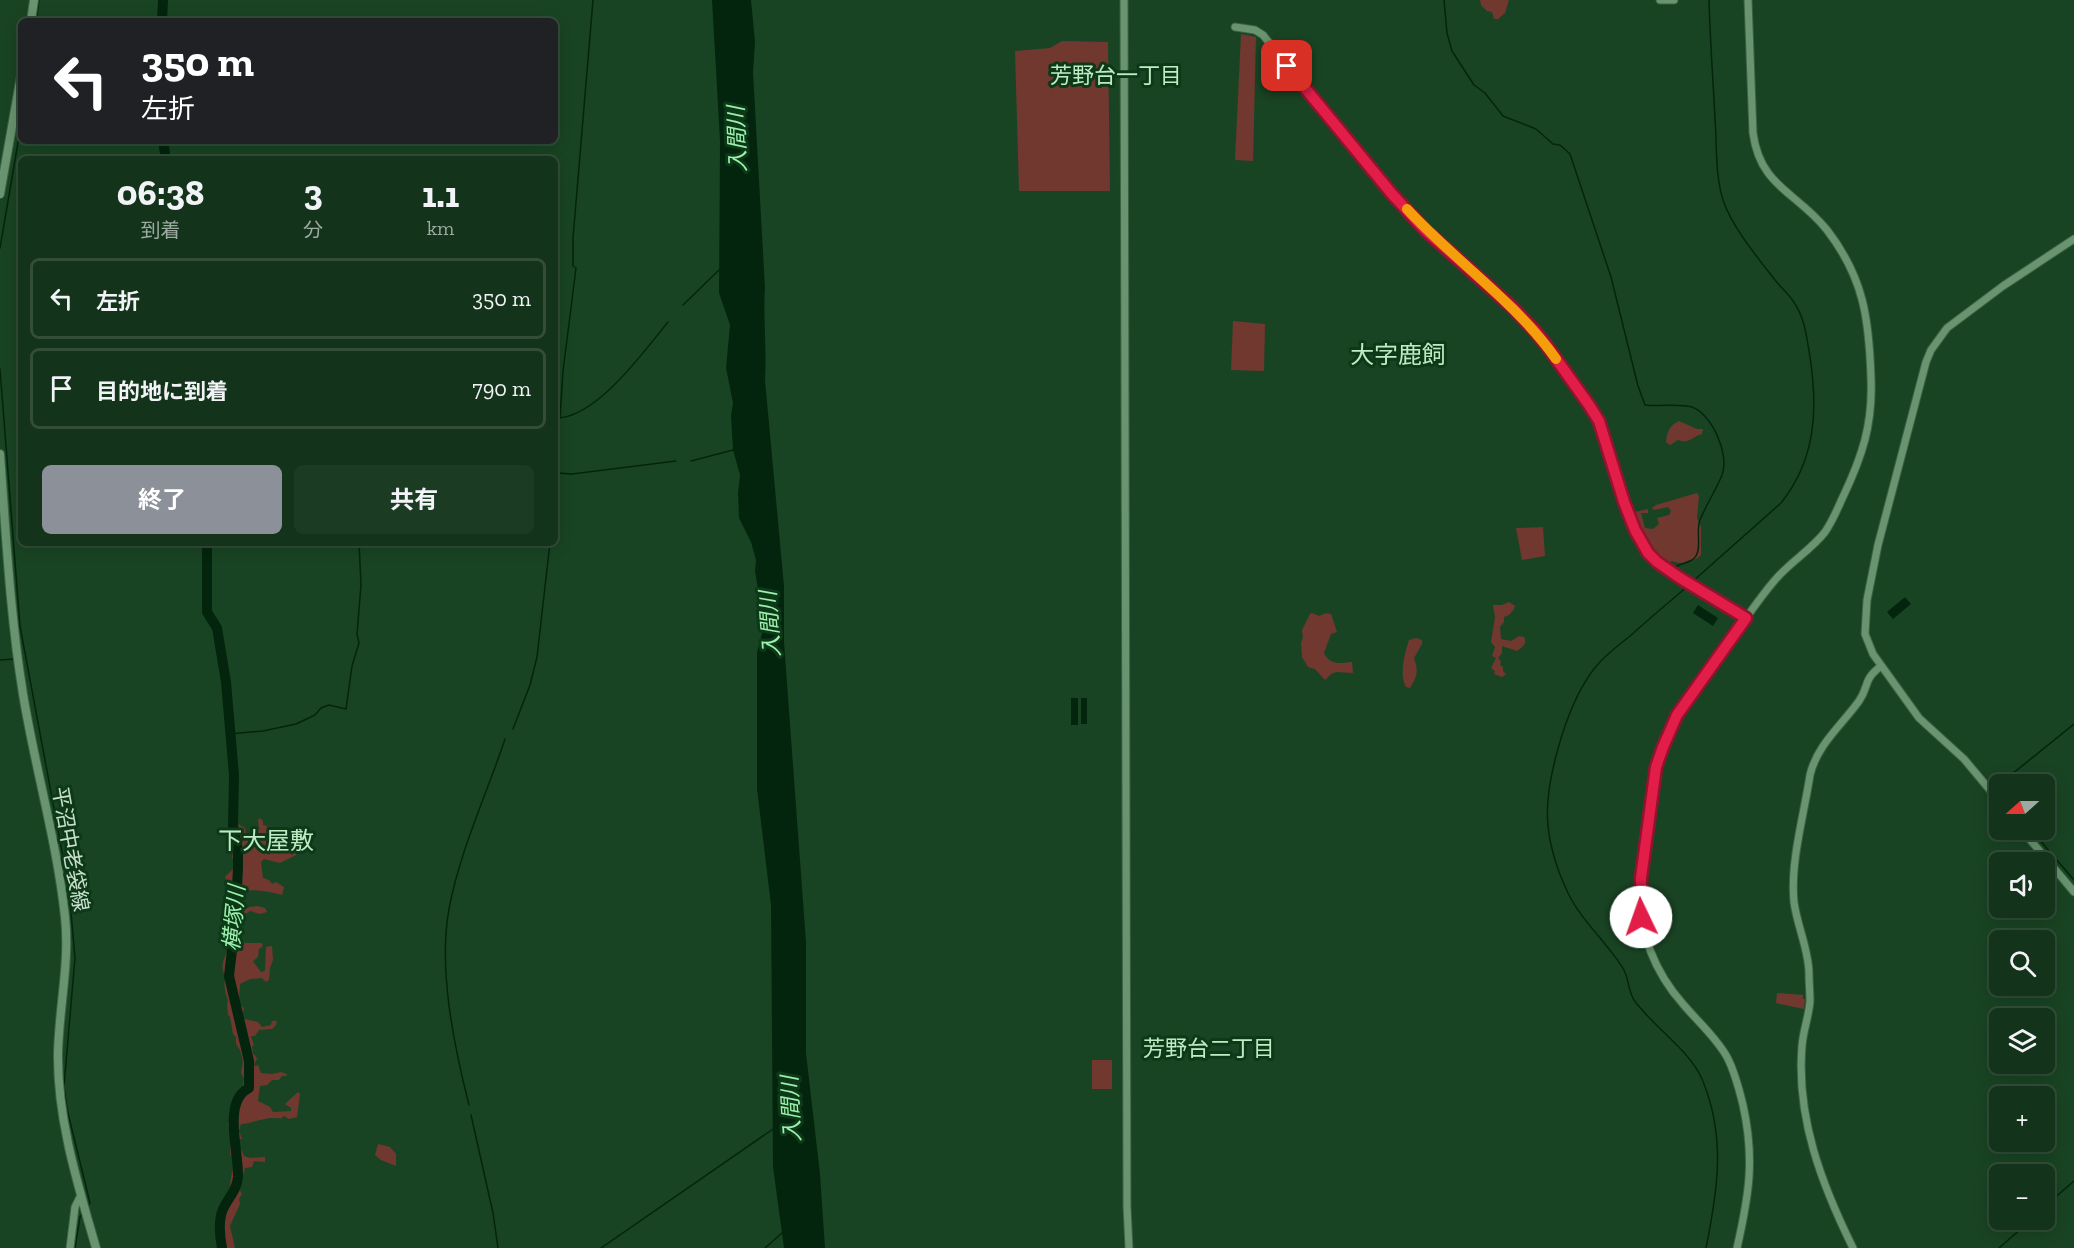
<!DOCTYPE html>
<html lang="ja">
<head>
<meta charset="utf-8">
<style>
  body { margin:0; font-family:"Zilla Slab","Noto Sans JP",serif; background:#1c3b23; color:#f1f3f6; height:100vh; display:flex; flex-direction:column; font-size:22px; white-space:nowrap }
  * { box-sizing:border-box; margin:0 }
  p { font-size:20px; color:#9daaa2 }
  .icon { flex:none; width:33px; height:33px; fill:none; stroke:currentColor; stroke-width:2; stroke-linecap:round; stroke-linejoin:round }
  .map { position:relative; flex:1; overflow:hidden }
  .side { position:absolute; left:18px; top:156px; width:540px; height:390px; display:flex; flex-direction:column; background:#13331a; border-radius:9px; box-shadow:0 3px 15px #0003,0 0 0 2px #324e39 }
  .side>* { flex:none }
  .top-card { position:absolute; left:18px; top:18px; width:540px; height:126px; border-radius:9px; box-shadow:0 3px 15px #0003,0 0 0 2px #324e39; background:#202124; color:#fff; overflow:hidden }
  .needle { width:39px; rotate:249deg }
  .fabs { position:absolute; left:1989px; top:774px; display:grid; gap:12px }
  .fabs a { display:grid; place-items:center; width:66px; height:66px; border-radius:9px; background:#13331a; box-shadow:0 3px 15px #0003,0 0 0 2px #324e39; font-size:30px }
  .pin { position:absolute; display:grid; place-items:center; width:51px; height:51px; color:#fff; margin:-26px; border-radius:12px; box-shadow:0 3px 9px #0006 }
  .me { position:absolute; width:66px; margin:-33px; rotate:357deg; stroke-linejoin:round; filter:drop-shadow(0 0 4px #0008) }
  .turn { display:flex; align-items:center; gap:21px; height:126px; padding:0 24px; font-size:27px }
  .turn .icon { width:78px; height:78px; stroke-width:2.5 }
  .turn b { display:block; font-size:42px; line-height:51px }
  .eta { display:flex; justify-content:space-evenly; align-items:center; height:102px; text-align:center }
  .eta b { font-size:36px; font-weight:700; line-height:42px }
  .action { display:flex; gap:12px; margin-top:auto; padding:12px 24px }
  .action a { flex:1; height:69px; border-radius:9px; background:#8c9099; color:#fff; font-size:24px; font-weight:700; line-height:69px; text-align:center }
  .action a+a { background:#1c3b23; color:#f1f3f6 }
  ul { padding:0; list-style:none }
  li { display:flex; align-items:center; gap:18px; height:81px; margin:0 12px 9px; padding:0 12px; border:3px solid #324e39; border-radius:9px }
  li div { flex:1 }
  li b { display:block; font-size:22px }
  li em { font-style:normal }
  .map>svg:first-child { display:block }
  .green { fill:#713830 }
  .water { fill:#04250d }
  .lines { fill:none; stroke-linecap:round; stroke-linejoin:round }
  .stream { stroke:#04250d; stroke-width:1.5 }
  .river { stroke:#04250d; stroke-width:10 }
  .tertiary-casing { stroke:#3c6144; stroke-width:9 }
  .secondary-casing { stroke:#3c6144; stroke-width:10 }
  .tertiary { stroke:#68946f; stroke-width:7 }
  .secondary { stroke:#68946f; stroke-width:8 }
  .route-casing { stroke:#92132f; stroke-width:15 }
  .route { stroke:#e11d48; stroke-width:10 }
  .slow { stroke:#f59e0b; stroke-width:10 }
  .labels { text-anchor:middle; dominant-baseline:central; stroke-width:6; stroke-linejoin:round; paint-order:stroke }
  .street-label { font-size:21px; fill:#c8e0cb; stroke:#0d3919 }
  .neighbourhood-label { font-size:22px; fill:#bdecc3; stroke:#0d3919 }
  .water-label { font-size:22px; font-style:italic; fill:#9cf2ac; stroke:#0d3919 }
  .quarter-label { font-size:24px; fill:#bdecc3; stroke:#0d3919 }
</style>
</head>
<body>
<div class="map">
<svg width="2074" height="1248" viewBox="0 0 2074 1248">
  <rect width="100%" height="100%" fill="#194423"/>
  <g class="green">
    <path d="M 1480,0 L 1509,0 L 1505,13 L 1498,19 L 1494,19 L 1492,12 L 1487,11 L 1481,5 Z"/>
    <path d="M 1241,34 L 1256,37 L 1253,161 L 1235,160 Z"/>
    <path d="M 1062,41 L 1108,42 L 1110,191 L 1019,191 L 1015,51 L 1050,48 Z"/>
    <path d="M 1233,321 L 1265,324 L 1264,371 L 1231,370 Z"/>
    <path d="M 1679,421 L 1697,429 L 1703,429 L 1702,434 C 1692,437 1689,444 1678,440 L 1670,445 L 1666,442 C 1667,432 1670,425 1679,421 Z"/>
    <path d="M 1697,493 L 1699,496 L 1697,518 L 1701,527 L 1701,555 C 1694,562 1681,565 1672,561 L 1666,563 C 1654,557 1634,525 1631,513 L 1648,509 L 1648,513 L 1641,513 L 1645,528 L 1653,529 L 1659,524 L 1657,518 L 1669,515 L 1671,511 L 1668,507 L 1654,510 L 1652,508 L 1656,505 Z"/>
    <path d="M 1543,527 L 1545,556 L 1522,560 L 1516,528 Z"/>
    <path d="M 1509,602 L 1515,606 L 1514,609 L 1509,615 L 1504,617 L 1504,622 L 1500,627 L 1501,639 L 1511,641 L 1519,636 L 1524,637 C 1528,644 1522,647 1517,651 L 1502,646 L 1502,653 L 1498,658 L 1501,661 L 1500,665 L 1503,667 L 1503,671 L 1506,674 L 1502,677 L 1494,674 L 1495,671 L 1491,668 L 1496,658 L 1492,656 L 1495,647 L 1491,642 L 1495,617 L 1493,605 L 1502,605 Z"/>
    <path d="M 1312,613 L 1319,616 L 1326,613 L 1331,614 L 1337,632 L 1331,634 L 1324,653 C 1330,666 1341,663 1352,662 L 1353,673 L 1336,672 L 1331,674 L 1325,680 L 1315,669 L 1308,667 L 1302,657 L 1301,643 L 1303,637 L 1302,630 L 1310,614 Z"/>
    <path d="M 1416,638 L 1422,640 L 1422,644 L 1414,658 C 1419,672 1417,676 1410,688 L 1406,687 C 1399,674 1405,653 1409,640 Z"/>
    <path d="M 260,818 L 263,821 L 263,825 L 267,826 L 266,844 C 274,846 276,850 285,845 L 285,842 L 293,838 L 298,849 L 296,855 L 280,863 L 264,859 L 261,862 L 263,878 L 269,880 L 272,884 L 276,882 L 284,887 L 282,895 C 269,892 255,888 242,892 L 242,908 L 257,906 L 265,908 L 267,912 L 260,914 L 250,911 L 242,916 L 240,940 L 245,943 L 262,943 L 263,946 L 259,949 L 258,957 L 253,961 L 261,972 L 265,971 L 266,947 L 272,946 L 273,960 L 270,968 L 269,980 L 266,982 L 262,978 L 250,979 L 240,984 L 239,1004 L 244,1008 L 242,1017 L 244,1019 L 258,1022 L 262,1027 L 271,1025 L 272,1021 L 277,1021 L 276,1025 L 272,1029 L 259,1030 L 255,1036 L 251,1036 L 254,1045 L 252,1046 L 253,1054 L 255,1055 L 257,1059 L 254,1064 L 255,1066 L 258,1065 L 261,1073 L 272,1074 L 281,1072 L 287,1074 L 286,1076 L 282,1076 L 279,1080 L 272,1080 L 267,1085 L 260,1086 L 258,1101 L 270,1107 L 273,1112 L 291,1111 L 291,1108 L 285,1104 L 298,1092 L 300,1094 L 297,1117 L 289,1119 L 284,1116 C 277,1121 284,1118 276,1118 C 264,1117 253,1123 241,1124 L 239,1131 L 242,1139 L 239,1139 L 239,1148 L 242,1151 L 244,1156 L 250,1158 L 265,1157 L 265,1162 L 254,1161 L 252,1167 L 245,1168 L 239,1189 L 242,1194 L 239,1199 L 240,1204 L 230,1226 L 235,1248 L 219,1248 L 222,1243 L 222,1239 L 216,1237 C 215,1229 217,1217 221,1210 C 223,1205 226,1203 228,1197 C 231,1185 230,1172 236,1162 L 230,1154 L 231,1127 L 228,1126 L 236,1093 L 243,1085 L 244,1079 L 241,1073 L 243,1061 L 240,1050 L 236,1044 L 236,1037 L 233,1034 L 230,1017 L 228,1015 L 227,1005 L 228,1000 C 225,994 223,983 226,977 C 217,965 228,954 230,942 C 233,931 235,919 236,909 C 237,901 232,895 234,886 L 232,881 L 226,880 L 225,877 L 236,866 L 232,857 L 234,847 L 240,843 L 238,824 L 245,828 L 246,835 L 250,839 L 256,837 L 259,828 L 258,820 Z"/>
    <path d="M 1777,993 L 1803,995 L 1803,999 L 1805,999 L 1804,1009 L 1776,1003 Z"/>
    <rect x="1092" y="1060" width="20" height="29"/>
    <path d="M 378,1144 L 390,1147 L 396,1154 L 396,1166 L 381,1160 L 375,1155 Z"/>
  </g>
  <g class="water">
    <path d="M 712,0 L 751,0 L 755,42 L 753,72 L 765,288 C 763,319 767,349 765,380 L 784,586 L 784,642 L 806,942 L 806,1053 L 820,1174 L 825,1248 L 784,1248 L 773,1167 L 771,905 L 757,789 L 757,652 L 764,626 L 755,571 L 756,560 L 751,542 L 739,518 L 738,493 L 740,475 L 733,450 L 731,416 L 733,403 L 726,368 L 730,325 L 719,293 L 720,141 Z"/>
    <path d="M 1905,597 L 1911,604 L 1893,619 L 1887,612 Z"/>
    <path d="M 1698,605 L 1718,618 L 1713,626 L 1693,613 Z"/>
    <rect x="1071" y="698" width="7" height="27"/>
    <rect x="1081" y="698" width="6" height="26"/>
  </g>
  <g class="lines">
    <g class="stream">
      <path d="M 1444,0 L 1447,33 L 1452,51 L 1474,85 L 1485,93 L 1503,116 L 1536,129 L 1553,144 L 1560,145 L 1570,154 L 1611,277 L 1638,386 L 1645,405 C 1660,407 1677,403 1692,407 C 1712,414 1730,455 1722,475 C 1716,490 1706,505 1700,520 C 1695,532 1704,552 1692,560 C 1687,563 1680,564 1675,567"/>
      <path d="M 36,21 L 39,0"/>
      <path d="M 0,248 L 21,125"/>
      <path d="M 683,305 L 719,270"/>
      <path d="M 0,369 L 20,626 L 69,889 L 75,958 L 64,1086 L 67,1109 L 90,1203 L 88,1205"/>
      <path d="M 555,418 C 596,419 644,351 668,322"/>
      <path d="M 560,418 L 563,371 L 576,268 L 573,266 L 573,238 L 593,0"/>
      <path d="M 691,461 L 733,450"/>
      <path d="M 555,489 L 557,473 L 572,474 L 676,461"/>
      <path d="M 1692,582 L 1781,503 C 1816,459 1818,410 1810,357 C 1807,339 1805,319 1795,304 C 1790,295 1781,288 1775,280 C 1757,257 1732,227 1723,200 C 1715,174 1717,145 1715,118 C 1713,79 1710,39 1709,0"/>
      <path d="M 1688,586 C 1669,602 1649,619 1630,636 C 1619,645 1608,653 1599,663 C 1581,683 1570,710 1562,735 C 1543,796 1540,834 1568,893 C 1582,922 1608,943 1624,970 C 1629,980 1628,990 1634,1000 C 1653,1027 1689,1049 1702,1079 C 1726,1136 1718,1189 1706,1248"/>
      <path d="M 0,660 L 14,659"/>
      <path d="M 513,729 L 530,685 L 537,657 L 550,543"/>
      <path d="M 229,734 L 263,731 L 296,724 L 315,715 L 321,708 L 329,705 L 346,709 L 352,666 L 359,643 L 357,634 L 361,585 L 359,543"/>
      <path d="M 2000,792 L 1996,787 L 2074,724"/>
      <path d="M 2031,830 L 2074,880"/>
      <path d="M 469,1105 C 454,1046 438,969 449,909 C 460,850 486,796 505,739"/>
      <path d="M 471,1115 L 493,1213 L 498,1248"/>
      <path d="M 2044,1207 L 2074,1181"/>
      <path d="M 75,1248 L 80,1217 L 82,1214"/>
      <path d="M 601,1248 L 773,1129"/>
      <path d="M 765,1248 L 782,1233"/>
      <path d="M 1999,1248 L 2031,1220"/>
    </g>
    <g class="river">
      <path d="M 162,21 L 163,0"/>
      <path d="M 163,141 L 166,159"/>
      <path d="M 207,543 L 207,612 L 217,628 L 226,682 L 234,775 L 233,825 L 238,851 L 238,868 L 235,924 L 229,976 L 249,1061 L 249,1088 C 222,1101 239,1152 238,1177 C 237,1193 224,1201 221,1215 C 219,1225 220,1238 222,1248"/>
    </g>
    <defs>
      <g id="tertiary">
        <path d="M 1124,0 L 1127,1206 L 1129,1248"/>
        <path d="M 1660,0 L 1674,0"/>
        <path d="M 1235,27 L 1255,30 L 1263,35 L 1359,155 L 1392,194 L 1427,231 L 1513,308 L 1547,346 L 1589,405 L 1599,421 L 1624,502 L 1635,530 L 1647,551 L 1657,562 L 1680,578 L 1746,618"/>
        <path d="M 2000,802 L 1964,759 L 1919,718 L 1873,654 L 1865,634 L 1867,600 L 1878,545 L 1926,362 L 1931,350 L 1947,328 L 2003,286 L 2074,239"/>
        <path d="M 2022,830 L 2074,892"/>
        <path d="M 70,1248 L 75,1207 L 81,1195"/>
        <path d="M 1737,1248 C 1749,1195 1755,1159 1743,1105 C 1739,1089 1735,1072 1727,1057 C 1716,1037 1698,1022 1683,1004 C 1656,974 1637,930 1640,889 C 1641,864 1647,839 1651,814 C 1656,778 1657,752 1675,718 C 1688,694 1707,672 1723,651 C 1740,627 1756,602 1775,580 C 1790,562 1811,550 1825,532 C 1832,522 1837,510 1842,499 C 1862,457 1873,425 1871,378 C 1869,319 1864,278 1827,230 C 1797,192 1760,187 1753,133 L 1748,0"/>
        <path d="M 1853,1248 C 1822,1185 1796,1118 1802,1046 C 1803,1031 1809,1016 1810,1001 C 1810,992 1809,983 1809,974 C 1809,950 1797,926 1794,902 C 1790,862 1804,815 1810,775 C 1817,745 1841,726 1859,701 C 1870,685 1862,681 1881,666"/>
      </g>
      <g id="secondary">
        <path d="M 31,21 L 34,0"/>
        <path d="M 0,194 L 21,76"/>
        <path d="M 0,454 C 6,534 10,615 23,694 C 35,768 57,842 65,917 C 70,962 59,1007 58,1053 C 57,1119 78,1185 96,1248"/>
      </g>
    </defs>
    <use href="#tertiary" class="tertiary-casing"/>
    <use href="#secondary" class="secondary-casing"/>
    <use href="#tertiary" class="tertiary"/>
    <use href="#secondary" class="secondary"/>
  </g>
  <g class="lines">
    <defs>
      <path id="route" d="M 1287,66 L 1392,194 L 1426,231 L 1513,308 L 1534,330 L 1547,346 L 1589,405 L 1599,421 L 1624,502 L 1635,530 L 1648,553 L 1657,562 L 1680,578 L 1746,618 L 1677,715 L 1663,747 L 1656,767 L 1641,878 L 1641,917"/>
    </defs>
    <use href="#route" class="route-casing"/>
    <use href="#route" class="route"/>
    <path class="slow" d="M 1407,209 C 1455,261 1515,301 1556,359"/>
  </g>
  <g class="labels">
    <g class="street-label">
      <text transform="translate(71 849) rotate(80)">平沼中老袋線</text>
    </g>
    <g class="neighbourhood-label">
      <text x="1116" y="75">芳野台一丁目</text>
      <text x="1209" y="1048">芳野台二丁目</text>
    </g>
    <g class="water-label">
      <text transform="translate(737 139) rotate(-92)">入間川</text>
      <text transform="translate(770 624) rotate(-94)">入間川</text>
      <text transform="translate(234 918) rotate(-85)">横塚川</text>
      <text transform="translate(791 1109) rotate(-93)">入間川</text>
    </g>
    <g class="quarter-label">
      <text x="1398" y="354">大字鹿飼</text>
      <text x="266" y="840">下大屋敷</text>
    </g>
  </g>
</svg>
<div class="fabs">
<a><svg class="needle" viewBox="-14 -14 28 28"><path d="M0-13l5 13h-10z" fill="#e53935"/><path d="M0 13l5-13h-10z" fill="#9daaa2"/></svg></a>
<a><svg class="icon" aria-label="sound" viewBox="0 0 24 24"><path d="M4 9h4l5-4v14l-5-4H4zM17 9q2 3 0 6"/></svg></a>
<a><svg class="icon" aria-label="search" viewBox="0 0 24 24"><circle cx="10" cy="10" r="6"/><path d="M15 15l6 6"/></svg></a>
<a><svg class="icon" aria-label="layers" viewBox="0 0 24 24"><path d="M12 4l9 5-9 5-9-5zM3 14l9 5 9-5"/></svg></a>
<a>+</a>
<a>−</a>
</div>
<div class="pin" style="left:1287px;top:66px;background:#d93025"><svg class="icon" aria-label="arrive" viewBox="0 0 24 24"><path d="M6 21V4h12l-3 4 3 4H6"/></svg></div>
<svg class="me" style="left:1641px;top:917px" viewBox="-20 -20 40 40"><circle r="19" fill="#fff"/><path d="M0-13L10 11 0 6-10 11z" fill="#e11d48"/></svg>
<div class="top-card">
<div class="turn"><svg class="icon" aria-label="left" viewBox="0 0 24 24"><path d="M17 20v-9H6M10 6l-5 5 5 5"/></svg><div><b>350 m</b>左折</div></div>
</div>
<section class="side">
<div class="eta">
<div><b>06:38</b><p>到着</p></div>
<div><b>3</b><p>分</p></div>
<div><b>1.1</b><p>km</p></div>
</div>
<ul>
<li><svg class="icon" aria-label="left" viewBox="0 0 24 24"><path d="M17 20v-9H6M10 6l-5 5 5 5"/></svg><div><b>左折</b></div><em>350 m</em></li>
<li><svg class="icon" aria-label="arrive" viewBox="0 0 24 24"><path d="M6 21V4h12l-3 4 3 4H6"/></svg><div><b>目的地に到着</b></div><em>790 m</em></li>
</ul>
<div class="action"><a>終了</a><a>共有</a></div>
</section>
</div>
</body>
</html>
